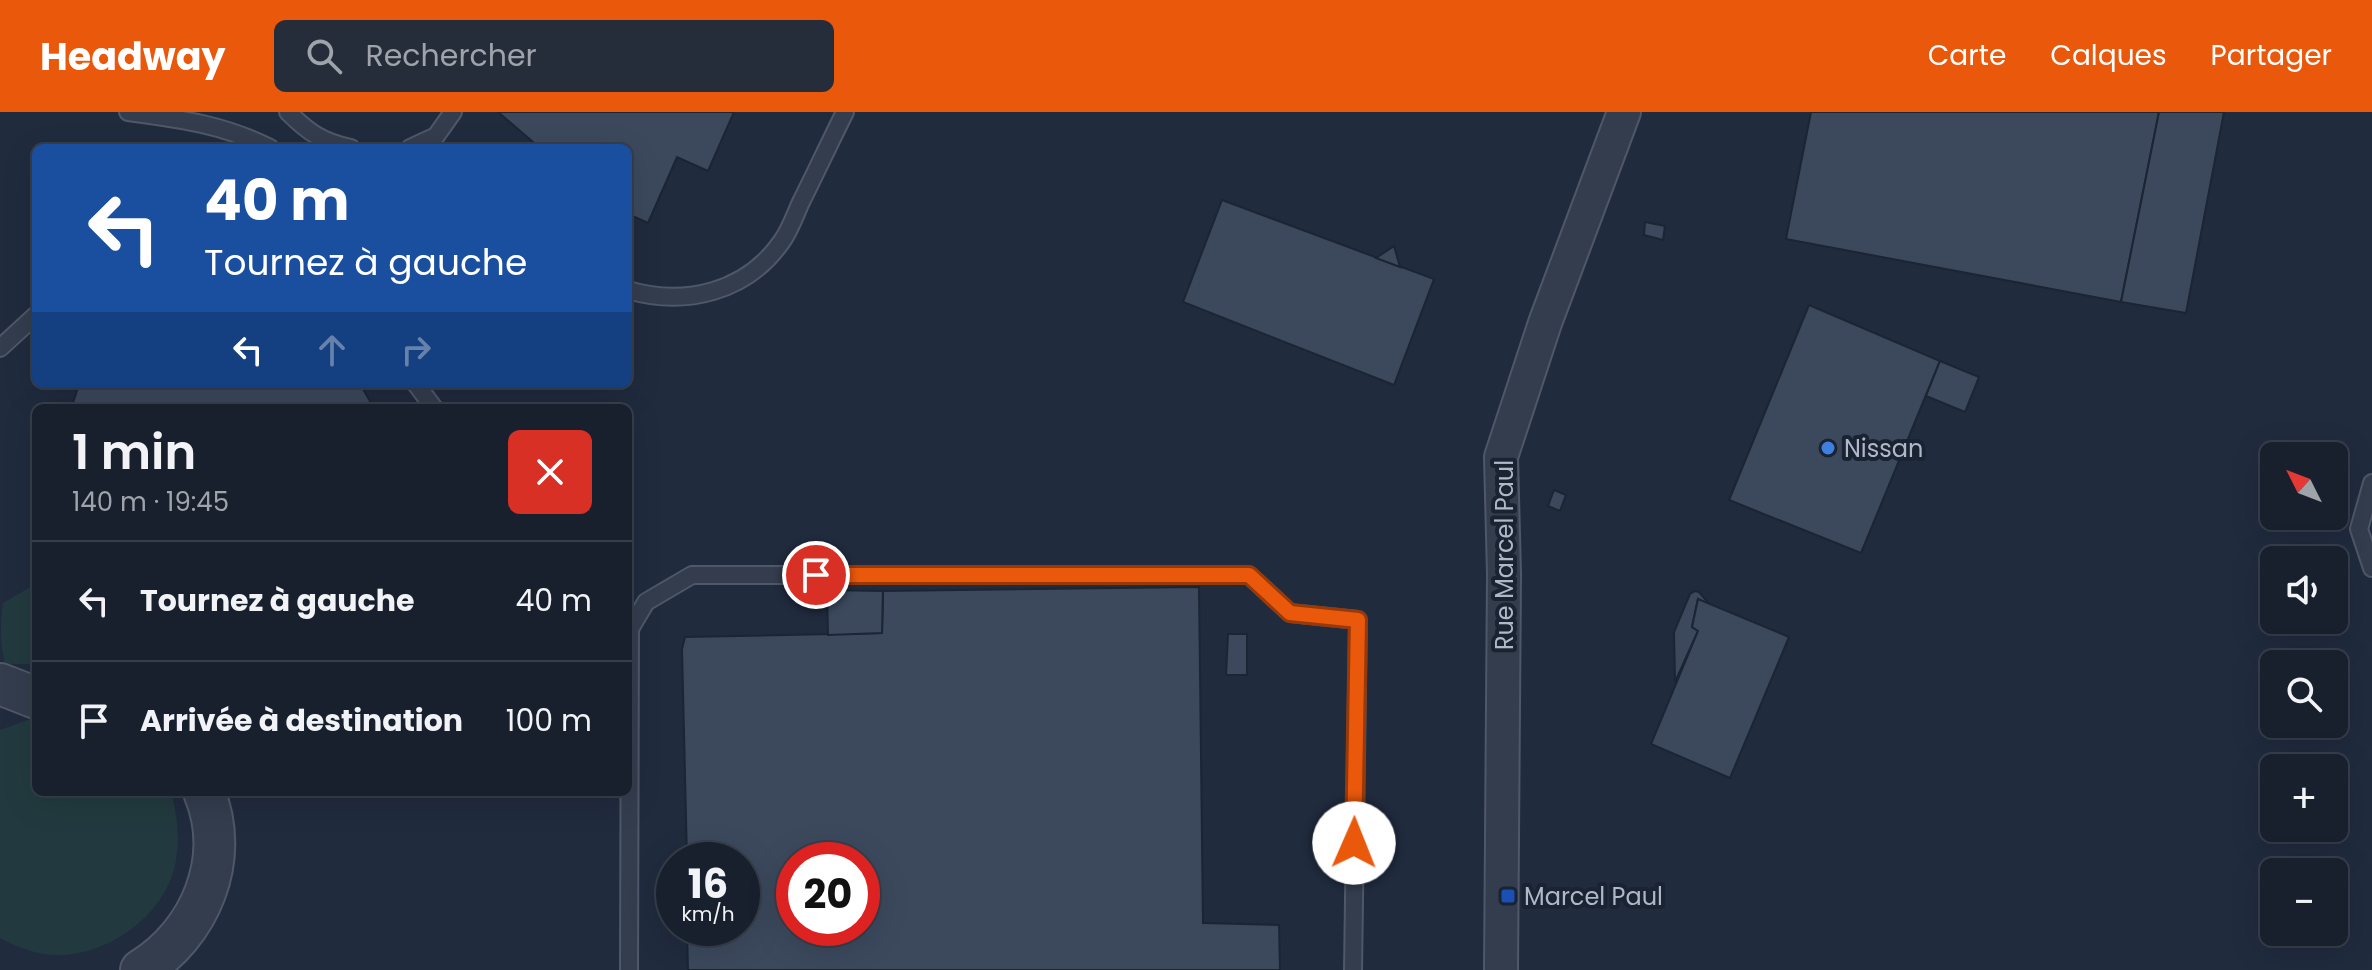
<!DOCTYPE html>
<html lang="fr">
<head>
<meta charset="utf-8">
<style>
  body { margin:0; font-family:Poppins,sans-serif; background:#252d3a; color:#f1f3f6; height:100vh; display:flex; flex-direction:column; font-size:30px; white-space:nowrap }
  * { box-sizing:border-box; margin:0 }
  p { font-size:26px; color:#9fa3aa }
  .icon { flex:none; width:44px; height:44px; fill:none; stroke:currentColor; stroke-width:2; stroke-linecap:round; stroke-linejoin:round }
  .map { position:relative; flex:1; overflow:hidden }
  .panel { position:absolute; left:32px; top:292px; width:600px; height:392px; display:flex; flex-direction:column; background:#18202e; border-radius:12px; box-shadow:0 8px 32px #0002,0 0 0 2px #363e4a }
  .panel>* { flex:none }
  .top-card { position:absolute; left:32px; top:32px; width:600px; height:244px; border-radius:12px; box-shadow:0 8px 32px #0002,0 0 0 2px #363e4a; background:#1a4fa0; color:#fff; overflow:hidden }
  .needle { width:52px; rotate:312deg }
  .buttons { position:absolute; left:2260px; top:330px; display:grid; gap:16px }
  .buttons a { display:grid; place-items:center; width:88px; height:88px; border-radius:12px; background:#18202e; box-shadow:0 8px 32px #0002,0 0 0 2px #363e4a; font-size:40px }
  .speed { position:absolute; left:656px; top:730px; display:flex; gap:16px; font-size:40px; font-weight:700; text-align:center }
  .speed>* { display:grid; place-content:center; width:104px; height:104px; border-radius:50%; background:#18202e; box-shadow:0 8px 32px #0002,0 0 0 2px #363e4a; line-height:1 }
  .speed small { font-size:20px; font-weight:400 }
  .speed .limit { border:12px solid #d22; background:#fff; color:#111 }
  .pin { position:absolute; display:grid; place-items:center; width:68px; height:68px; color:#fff; margin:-34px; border:4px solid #fff; border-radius:50%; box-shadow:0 2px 8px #0007 }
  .me { position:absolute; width:88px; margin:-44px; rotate:1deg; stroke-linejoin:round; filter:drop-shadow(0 0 6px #0008) }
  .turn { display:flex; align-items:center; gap:28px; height:168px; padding:0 40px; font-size:36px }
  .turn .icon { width:104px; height:104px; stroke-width:2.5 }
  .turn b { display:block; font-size:56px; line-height:68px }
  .lanes { display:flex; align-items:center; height:76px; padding:0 40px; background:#0003; justify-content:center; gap:40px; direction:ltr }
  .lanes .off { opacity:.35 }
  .round { display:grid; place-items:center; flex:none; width:84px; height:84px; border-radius:12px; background:#252d3a }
  .head { display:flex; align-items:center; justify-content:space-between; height:136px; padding:0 40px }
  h1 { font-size:48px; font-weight:600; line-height:60px }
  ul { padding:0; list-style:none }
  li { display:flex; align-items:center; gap:24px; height:120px; padding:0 40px; border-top:2px solid #363e4a }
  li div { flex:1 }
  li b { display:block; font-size:30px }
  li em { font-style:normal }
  header { display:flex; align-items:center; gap:48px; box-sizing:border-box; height:112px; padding:0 40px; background:#ea580c; color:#fff }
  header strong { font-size:38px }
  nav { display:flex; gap:44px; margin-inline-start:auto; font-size:28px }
  .search { width:560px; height:72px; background:#252d3a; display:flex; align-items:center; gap:20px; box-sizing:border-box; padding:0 28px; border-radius:12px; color:#9fa3aa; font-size:30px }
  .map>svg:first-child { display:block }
  .green { fill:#223a3f }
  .building { fill:#3c495d; stroke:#1b2534; stroke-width:2; fill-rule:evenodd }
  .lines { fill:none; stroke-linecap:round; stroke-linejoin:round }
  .service-casing { stroke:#4f5868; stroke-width:20 }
  .minor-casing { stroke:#4f5868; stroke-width:36 }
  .tertiary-casing { stroke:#4f5868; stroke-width:44 }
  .service { stroke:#343d4e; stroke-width:16 }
  .minor { stroke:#343d4e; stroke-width:32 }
  .tertiary { stroke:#343d4e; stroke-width:40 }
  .route-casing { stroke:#983908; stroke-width:20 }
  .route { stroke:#ea580c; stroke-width:14 }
  .shop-dot { fill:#3f7fe0; stroke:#192332; stroke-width:3 }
  .transit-dot { fill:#1a4fb4; stroke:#192332; stroke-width:3 }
  .labels { text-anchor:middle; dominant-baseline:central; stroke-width:8; stroke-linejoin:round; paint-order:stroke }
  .poi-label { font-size:24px; fill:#afb8c9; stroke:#192332; text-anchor:start }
  .street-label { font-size:24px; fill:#afb8c9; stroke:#192332 }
</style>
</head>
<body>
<header>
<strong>Headway</strong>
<div class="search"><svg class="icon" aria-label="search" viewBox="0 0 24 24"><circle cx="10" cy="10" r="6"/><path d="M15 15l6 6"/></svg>Rechercher</div>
<nav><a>Carte</a><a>Calques</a><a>Partager</a></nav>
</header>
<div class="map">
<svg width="2372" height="858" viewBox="0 0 2372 858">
  <rect width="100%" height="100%" fill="#202b3e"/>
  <g class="green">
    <path d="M 32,474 L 36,503 L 36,552 L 5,552 C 0,531 0,513 3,491 Z"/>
    <path d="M 36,605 L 36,680 L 171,680 C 177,703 180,723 176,748 C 168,800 111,843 59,843 C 38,843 18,836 0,826 L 0,618 Z"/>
  </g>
  <g class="building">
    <path d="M 498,0 L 734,0 L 708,59 L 677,45 L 648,111 L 628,102 L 628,36 L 540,36 Z"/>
    <path d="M 1811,0 L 2159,0 L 2121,190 L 1786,127 Z"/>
    <path d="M 2159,0 L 2224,0 L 2186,201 L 2121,190 Z"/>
    <path d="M 1222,88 L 1434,167 L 1394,273 L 1183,190 Z"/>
    <path d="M 1645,110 L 1665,114 L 1663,128 L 1644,123 Z"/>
    <path d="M 1394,134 L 1400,155 L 1376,146 Z"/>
    <path d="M 1809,193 L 1940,249 L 1861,441 L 1729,388 Z"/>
    <path d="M 1940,249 L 1979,265 L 1965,300 L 1926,284 Z"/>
    <path d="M 79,272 L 360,272 L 374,296 L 77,296 L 72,294 Z"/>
    <path d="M 1554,378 L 1566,383 L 1560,399 L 1548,394 Z"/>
    <path d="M 1199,475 L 1203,811 L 1279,813 L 1280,858 L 688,858 L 687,816 L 742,816 L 742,748 L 687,748 L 682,537 L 685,525 L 882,521 L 883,479 ZM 794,748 L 862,748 L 862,816 L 794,816 Z"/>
    <path d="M 827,478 L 883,479 L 882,521 L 828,523 Z"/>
    <path d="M 1695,479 L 1699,480 L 1712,495 L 1698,487 L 1692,515 L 1698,519 L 1675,570 L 1674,520 L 1690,482 Z"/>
    <path d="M 1698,487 L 1789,525 L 1730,666 L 1651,632 L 1698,519 L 1692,515 Z"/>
    <path d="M 1228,522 L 1247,522 L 1247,563 L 1226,563 Z"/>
  </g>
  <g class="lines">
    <defs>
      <g id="service">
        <path d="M 128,0 C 180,7 222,12 270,36"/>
        <path d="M 288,0 C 308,20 322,30 351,36"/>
        <path d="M 410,36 L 436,24 L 453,0"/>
        <path d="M 628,178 C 685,195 747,180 782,129 C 790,118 795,103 801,90 C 816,60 830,30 845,0"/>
        <path d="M 0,236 L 36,203"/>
        <path d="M 416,272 L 434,296"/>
        <path d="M 2372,371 L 2359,417 L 2372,456"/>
        <path d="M 629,858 L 630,517 L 646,490 L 692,463 L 1249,463 L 1290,501 L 1358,508 L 1353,858"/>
      </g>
      <path id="minor" d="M 1501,858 L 1504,462 L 1501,345 L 1545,211 L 1624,0"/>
      <g id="tertiary">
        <path d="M 0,572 L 36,586"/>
        <path d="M 141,858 C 200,822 232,747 204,680"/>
      </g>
    </defs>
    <use href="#service" class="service-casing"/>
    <use href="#minor" class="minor-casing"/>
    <use href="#tertiary" class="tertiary-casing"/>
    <use href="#service" class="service"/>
    <use href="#minor" class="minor"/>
    <use href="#tertiary" class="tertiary"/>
  </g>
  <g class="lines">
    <defs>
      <path id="route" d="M 816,463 L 1249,463 L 1290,501 L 1358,508 L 1354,731"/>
    </defs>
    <use href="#route" class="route-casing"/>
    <use href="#route" class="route"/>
  </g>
  <circle class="shop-dot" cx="1828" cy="336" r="8"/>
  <rect class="transit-dot" x="1500" y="776" width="16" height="16" rx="4"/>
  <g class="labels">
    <g class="poi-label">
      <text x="1844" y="336">Nissan</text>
      <text x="1524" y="784">Marcel Paul</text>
    </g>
    <g class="street-label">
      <text transform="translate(1504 443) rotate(-90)">Rue Marcel Paul</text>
    </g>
  </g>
</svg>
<div class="buttons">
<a><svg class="needle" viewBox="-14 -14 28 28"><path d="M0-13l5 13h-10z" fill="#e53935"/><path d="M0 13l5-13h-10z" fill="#9fa3aa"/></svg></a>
<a><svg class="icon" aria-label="sound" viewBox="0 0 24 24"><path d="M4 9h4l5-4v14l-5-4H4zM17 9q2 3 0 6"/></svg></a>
<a><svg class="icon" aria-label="search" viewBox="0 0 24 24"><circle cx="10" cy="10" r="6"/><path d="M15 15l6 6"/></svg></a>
<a>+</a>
<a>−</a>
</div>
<div class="speed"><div>16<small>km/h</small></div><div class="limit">20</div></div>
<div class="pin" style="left:816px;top:463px;background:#d93025"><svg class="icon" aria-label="arrive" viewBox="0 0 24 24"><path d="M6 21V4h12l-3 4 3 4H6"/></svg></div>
<svg class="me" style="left:1354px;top:731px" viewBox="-20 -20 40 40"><circle r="19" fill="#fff"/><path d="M0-13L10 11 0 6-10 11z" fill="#ea580c"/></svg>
<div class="top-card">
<div class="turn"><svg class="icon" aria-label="left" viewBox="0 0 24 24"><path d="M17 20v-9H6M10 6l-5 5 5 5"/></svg><div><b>40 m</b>Tournez à gauche</div></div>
<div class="lanes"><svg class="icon" aria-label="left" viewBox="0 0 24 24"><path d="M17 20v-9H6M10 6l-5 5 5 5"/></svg><svg class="icon off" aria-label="ahead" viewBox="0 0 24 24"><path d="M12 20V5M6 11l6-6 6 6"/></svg><svg class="icon off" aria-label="right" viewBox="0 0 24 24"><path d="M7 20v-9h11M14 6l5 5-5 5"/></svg></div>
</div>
<section class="panel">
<div class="head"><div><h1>1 min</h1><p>140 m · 19:45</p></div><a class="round" style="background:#d93025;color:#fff"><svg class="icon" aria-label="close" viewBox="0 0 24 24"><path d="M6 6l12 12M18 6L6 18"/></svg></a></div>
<ul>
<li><svg class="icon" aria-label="left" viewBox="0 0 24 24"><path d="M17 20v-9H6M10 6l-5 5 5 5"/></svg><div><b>Tournez à gauche</b></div><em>40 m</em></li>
<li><svg class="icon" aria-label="arrive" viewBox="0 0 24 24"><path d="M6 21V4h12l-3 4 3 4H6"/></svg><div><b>Arrivée à destination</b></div><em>100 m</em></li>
</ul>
</section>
</div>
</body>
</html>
